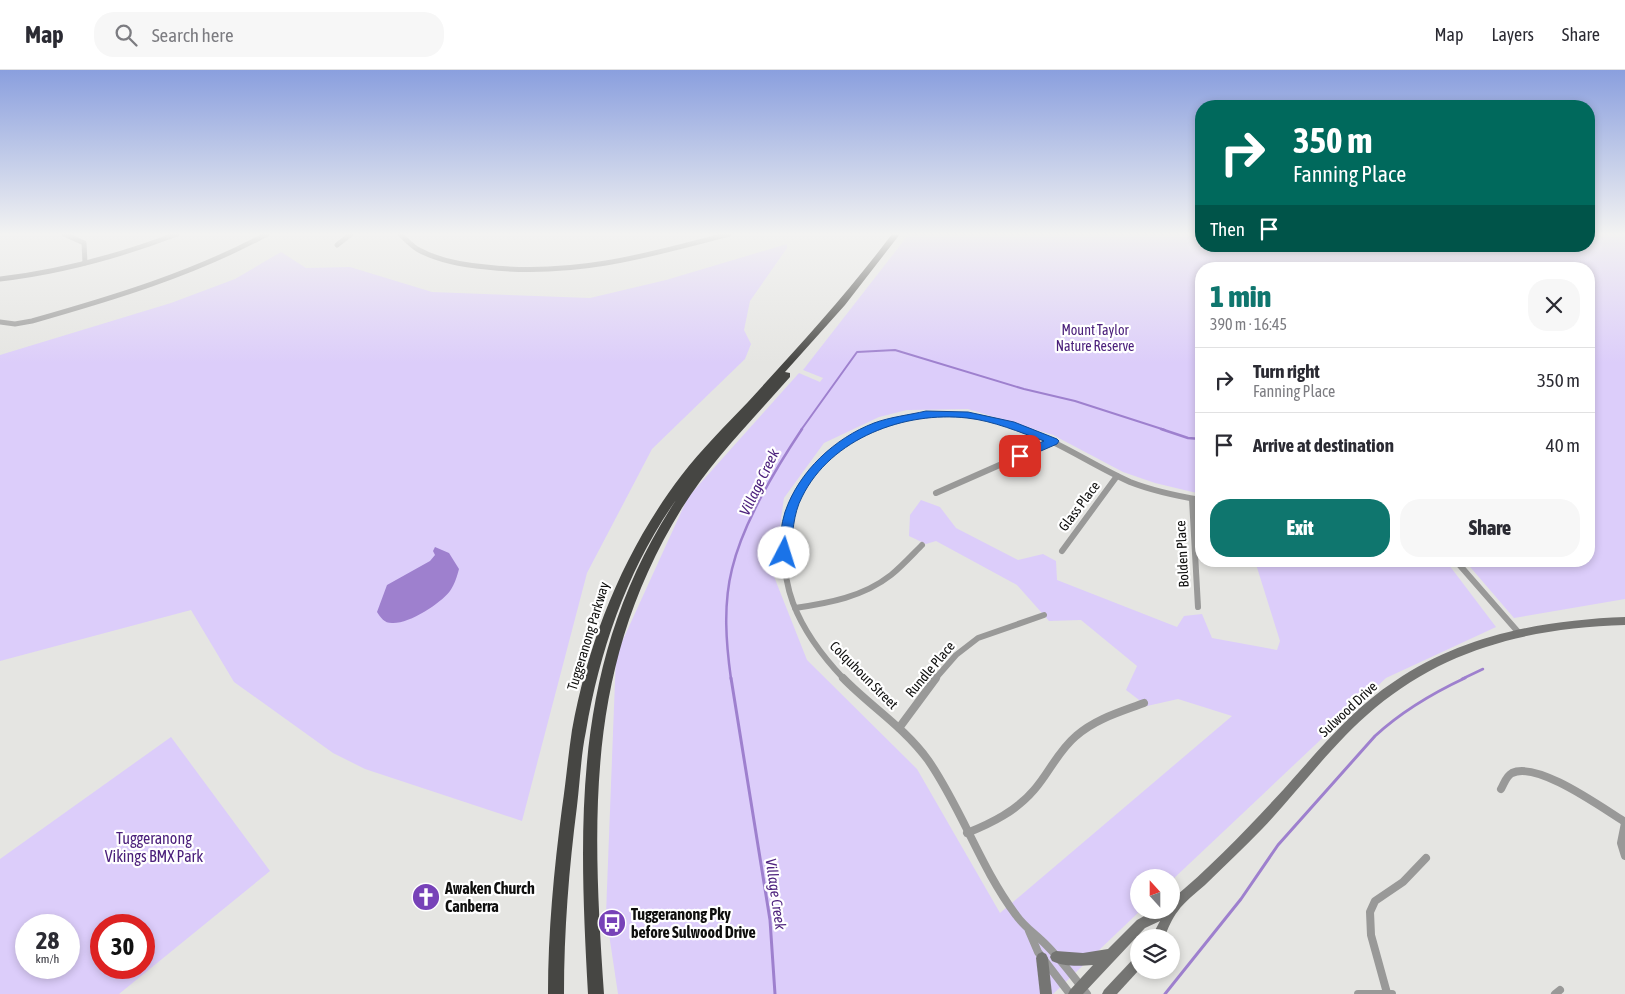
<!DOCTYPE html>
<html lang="en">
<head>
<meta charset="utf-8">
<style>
  body { margin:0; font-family:"Asap Condensed",sans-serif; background:#f7f7f7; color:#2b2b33; height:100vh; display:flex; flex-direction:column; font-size:19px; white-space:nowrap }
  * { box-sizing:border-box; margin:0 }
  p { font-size:16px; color:#7c7c81 }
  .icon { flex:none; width:28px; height:28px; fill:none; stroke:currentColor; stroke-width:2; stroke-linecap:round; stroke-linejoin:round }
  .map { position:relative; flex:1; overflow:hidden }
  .sheet { position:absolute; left:1195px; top:192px; width:400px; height:305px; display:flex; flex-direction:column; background:#fff; border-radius:20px; box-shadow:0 2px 8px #0003 }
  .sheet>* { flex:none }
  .guide { position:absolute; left:1195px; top:30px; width:400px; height:152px; border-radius:20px; box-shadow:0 2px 8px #0003; background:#00695c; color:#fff; overflow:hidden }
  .needle { width:32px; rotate:339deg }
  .buttons { position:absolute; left:1130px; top:799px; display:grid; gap:10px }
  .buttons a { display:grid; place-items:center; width:50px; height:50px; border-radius:50%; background:#fff; box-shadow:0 2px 8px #0003; font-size:25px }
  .speed { position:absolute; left:15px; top:844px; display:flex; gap:10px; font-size:25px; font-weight:700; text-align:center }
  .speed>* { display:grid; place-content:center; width:65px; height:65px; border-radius:50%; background:#fff; box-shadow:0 2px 8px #0003; line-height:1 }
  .speed small { font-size:12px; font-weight:400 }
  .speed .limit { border:8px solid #d22; background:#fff; color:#111 }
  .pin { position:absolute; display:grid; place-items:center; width:42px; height:42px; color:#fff; margin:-21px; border-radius:10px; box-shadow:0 2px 8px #0006 }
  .me { position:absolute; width:55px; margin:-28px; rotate:5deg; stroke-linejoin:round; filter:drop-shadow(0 0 4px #0008) }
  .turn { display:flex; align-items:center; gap:18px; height:105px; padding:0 15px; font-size:22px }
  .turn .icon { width:65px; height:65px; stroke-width:2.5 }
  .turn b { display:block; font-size:35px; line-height:42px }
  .then { display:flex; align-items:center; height:48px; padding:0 15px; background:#0003; gap:10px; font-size:19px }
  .round { display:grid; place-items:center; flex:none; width:52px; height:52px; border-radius:20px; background:#f7f7f7 }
  .head { display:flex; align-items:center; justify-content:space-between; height:85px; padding:0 15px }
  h1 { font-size:30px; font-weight:800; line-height:38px; color:#0f766e }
  .primary-button { display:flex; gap:10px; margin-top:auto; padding:10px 15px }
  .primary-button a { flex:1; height:58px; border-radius:20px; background:#0f766e; color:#fff; font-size:20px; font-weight:800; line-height:58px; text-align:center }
  .primary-button a+a { background:#f7f7f7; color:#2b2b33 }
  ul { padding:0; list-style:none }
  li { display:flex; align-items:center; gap:15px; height:65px; padding:0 15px; border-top:1px solid #e1e1e2 }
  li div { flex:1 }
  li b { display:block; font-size:19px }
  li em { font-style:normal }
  header { display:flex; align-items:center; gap:30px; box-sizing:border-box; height:70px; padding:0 25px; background:#fff; border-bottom:1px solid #e1e1e2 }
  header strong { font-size:24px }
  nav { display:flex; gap:28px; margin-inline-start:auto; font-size:18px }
  .search { width:350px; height:45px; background:#f7f7f7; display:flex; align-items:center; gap:12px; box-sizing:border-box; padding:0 18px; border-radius:20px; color:#7c7c81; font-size:19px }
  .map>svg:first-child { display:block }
  .green { fill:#dccdfa; fill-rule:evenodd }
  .water { fill:#9e80ce }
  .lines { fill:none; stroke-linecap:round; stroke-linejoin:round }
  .stream-far2 { stroke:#9e80ce; stroke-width:2 }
  .stream-far1 { stroke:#9e80ce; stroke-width:2.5 }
  .stream { stroke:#9e80ce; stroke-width:3 }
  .street-far2 { stroke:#999998; stroke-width:5 }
  .street-far1 { stroke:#999998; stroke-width:6 }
  .street { stroke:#999998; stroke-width:8 }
  .secondary { fill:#757573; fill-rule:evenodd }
  .highway { fill:#464643; fill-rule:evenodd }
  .route { fill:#1a73e8; stroke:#114b97 }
  .labels { text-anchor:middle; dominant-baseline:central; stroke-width:4.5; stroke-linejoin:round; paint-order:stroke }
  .park-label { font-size:14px; fill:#4b207b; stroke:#fff }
  .street-label { font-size:14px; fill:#0f0f0e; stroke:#fff }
  .water-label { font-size:15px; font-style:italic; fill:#4e237e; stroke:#fff }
  .near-park-label { font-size:16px; fill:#4b207b; stroke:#fff }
  .near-poi-label { font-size:16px; font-weight:bold; fill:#0f0f0e; stroke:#fff; text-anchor:start }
</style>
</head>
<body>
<header>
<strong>Map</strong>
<div class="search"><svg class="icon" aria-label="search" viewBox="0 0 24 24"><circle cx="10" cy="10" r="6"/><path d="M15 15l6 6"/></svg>Search here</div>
<nav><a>Map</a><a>Layers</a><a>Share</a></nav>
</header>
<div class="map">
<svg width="1625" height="924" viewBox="0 0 1625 924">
  <rect width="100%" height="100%" fill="#e5e5e2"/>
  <g class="green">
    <path d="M 909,164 L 1201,164 L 1201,176 L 1589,176 L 1589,164 L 1625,164 L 1625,529 L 1514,548 L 1465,491 L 1589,491 L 1589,199 L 1201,199 L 1201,424 L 1155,413 L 1123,402 L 1053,365 L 968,339 L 907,340 L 879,347 L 824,373 L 784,428 L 773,504 L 807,590 L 917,699 L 1000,843 L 1232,646 L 1178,629 L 1147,636 L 1126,620 L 1137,596 L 1081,550 L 1049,551 L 1017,515 L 936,471 L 926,474 L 909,466 L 910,445 L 921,430 L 940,437 L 956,458 L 1018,490 L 1043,484 L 1056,491 L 1057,510 L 1177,557 L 1184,546 L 1202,544 L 1212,568 L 1277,580 L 1280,571 L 1255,491 L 1446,491 L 1496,557 L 1386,608 L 1171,811 L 1171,808 L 1139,808 L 1139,840 L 1141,840 L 1053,924 L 618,924 L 606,844 L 616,585 L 688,427 L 799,303 L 820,312 L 823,308 L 803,300 Z"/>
    <path d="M 787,174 L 787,178 L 750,231 L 744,260 L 751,274 L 745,289 L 652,379 L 587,503 L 522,751 L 365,699 L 333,683 L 234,612 L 191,540 L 0,591 L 0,285 L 171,233 L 235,209 L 281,182 L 306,198 L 350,197 L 432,222 L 590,228 L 666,210 Z"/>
    <path d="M 171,667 L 270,801 L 119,924 L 0,924 L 0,789 ZM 26,855 L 69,855 L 69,898 L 26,898 ZM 101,855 L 144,855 L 144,898 L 101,898 Z"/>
  </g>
  <path class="water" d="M 435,477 L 449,483 L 459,499 C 457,506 455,514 450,521 C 440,534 409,554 392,553 C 384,553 381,548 377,542 L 387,515 L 430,491 L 435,485 L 433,481 Z"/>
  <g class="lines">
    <path class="stream-far2" d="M 801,360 L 857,282 L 895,280 L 1024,319 L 1075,331 L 1165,360"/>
    <g class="stream-far1">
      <path d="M 1161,359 L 1188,368 L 1201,369"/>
      <path d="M 731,609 C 726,573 723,535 732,499 C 743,453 776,398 802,359"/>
      <path d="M 1462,609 L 1483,599"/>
    </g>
    <g class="stream">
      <path d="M 731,608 L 770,850 L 775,924"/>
      <path d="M 1165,924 L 1241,829 L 1278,775 L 1375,666 C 1401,642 1433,623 1465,608"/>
    </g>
    <g class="street-far2">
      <path d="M 64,164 L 84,173 L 85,193"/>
      <path d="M 400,164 C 405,169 411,175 417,179 C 438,191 463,195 486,197 C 572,207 647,186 729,164"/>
      <path d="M 337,175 L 351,164"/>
      <path d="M 0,209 C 61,202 119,186 177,164"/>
      <path d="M 0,252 L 15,254 L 32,251 C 113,228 193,204 267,164"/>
      <path d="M 867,360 C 918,337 975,340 1027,360"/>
    </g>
    <g class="street-far1">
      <path d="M 1024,359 C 1061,373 1094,396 1130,412 C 1153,421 1177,426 1201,430"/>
      <path d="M 936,423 L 1054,371"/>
      <path d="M 1192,429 L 1198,537"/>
      <path d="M 1062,481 L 1117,406"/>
      <path d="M 1456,491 L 1519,563"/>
      <path d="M 795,538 C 829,533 863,527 891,505 C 902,496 912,485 922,475"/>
      <path d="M 844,609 C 823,587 804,562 793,533 C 767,462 803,389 870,359"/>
      <path d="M 935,609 L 956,585 L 978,568 L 1044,545"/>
    </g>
    <g class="street">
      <path d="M 843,608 C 870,636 904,657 928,690 C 962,739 980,797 1016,845 C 1023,855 1031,861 1040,869 C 1058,885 1072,905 1087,924"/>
      <path d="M 899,658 L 936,608"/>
      <path d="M 1501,719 C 1504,714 1506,706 1512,703 C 1538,691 1602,738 1625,752"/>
      <path d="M 1625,753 L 1621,773 L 1625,786"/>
      <path d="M 967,763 C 992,753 1016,741 1034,720 C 1049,703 1058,681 1076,666 C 1095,649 1120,642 1144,633"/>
      <path d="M 1029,861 L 1038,882 L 1070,924"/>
      <path d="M 1387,923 L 1371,865 L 1370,842 L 1375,831 L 1403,812 L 1426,788"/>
      <path d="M 1358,924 L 1392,924"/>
      <path d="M 1555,924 L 1560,920"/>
    </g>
    <g class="secondary">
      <path d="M 1625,547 L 1625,555 C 1532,558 1448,577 1375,638 C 1333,673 1300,719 1262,759 C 1244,778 1224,796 1205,815 C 1197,822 1184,832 1178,841 C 1172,848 1168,859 1164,868 L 1151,868 L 1160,851 L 1145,858 L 1083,924 L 1068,924 L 1070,920 L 1093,895 C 1080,896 1064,897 1052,891 L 1050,887 L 1052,883 L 1056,881 L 1083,883 L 1108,879 L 1137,850 L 1155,840 L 1171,840 L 1171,830 C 1211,797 1249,757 1284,719 C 1318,681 1352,639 1395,611 C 1463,565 1544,550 1625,547 Z"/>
      <path d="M 1042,882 L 1046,884 L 1048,888 L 1052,924 L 1040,924 L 1036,888 L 1038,884 Z"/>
      <path d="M 1139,885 L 1139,900 L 1117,924 L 1102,924 L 1104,920 L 1135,887 Z"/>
    </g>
    <path class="highway" d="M 892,164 L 900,164 L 845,235 L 785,302 L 790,303 L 790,307 C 753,349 712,390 682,438 C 585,595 592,748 604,924 L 588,924 C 578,744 573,587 676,430 C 628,498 600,579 586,661 C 581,685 580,711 577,736 C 569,798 564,861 564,924 L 548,924 C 548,862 554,799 562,738 C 566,712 568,686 572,660 C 589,568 624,481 681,406 C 701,380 725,356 748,332 C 798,277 848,223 892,164 Z"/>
  </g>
  <linearGradient id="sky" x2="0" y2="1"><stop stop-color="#8a9fde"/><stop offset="0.56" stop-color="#f3f3f2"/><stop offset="1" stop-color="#f3f3f2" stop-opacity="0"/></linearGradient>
  <rect width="1625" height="293" fill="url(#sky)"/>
  <path class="route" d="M 926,341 L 968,342 L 1014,352 L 1057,369 L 1059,371 L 1057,374 L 1020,390 L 1015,386 L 1016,383 L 1044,371 C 1019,362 994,351 967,348 C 905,341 831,368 802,427 C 793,444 793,464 790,483 L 788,486 L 780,486 L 778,483 C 780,470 781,454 785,442 C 799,401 835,368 874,353 C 890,347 909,345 926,341 Z"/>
  <defs>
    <symbol id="church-disc" viewBox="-11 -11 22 22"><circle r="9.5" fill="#7742b8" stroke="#fff"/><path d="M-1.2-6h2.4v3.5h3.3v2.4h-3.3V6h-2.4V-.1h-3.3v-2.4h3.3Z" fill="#fff"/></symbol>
    <symbol id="bus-disc" viewBox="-11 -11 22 22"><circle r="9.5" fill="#7742b8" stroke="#fff"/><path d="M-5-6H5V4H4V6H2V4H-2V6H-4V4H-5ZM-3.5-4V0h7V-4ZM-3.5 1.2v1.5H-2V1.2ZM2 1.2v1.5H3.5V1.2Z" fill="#fff"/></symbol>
  </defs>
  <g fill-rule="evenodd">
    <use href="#church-disc" x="410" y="811" width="32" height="32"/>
    <use href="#bus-disc" x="596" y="837" width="32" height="32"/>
  </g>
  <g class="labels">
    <g class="park-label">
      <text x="1095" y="260">Mount Taylor<tspan x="1095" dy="16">Nature Reserve</tspan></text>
    </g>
    <g class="street-label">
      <text transform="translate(1079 436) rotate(-53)">Glass Place</text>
      <text transform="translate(1182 484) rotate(-93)">Bolden Place</text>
      <text transform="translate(588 566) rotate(-73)">Tuggeranong Parkway</text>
      <text transform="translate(930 599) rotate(-50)">Rundle Place</text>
      <text transform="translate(864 605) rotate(45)">Colquhoun Street</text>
      <text transform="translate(1348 639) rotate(-43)">Sulwood Drive</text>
    </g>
    <g class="water-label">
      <text transform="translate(759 412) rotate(-64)">Village Creek</text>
      <text transform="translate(776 824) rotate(82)">Village Creek</text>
    </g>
    <g class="near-park-label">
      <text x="154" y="768">Tuggeranong<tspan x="154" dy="18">Vikings BMX Park</tspan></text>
    </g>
    <g class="near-poi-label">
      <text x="445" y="818">Awaken Church<tspan x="445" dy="18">Canberra</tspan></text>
      <text x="631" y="844">Tuggeranong Pky<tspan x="631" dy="18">before Sulwood Drive</tspan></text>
    </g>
  </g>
</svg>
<div class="buttons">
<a><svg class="needle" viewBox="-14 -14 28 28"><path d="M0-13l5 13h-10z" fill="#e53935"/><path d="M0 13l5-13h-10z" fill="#7c7c81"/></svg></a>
<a><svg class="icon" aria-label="layers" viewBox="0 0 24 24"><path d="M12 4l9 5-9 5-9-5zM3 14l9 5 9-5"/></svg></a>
</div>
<div class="speed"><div>28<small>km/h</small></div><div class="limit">30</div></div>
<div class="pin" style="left:1020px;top:386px;background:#d93025"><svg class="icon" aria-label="arrive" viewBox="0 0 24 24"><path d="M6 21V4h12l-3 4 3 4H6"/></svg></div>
<svg class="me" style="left:784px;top:483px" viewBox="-20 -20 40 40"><circle r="19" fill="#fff"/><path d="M0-13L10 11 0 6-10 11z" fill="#1a73e8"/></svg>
<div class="guide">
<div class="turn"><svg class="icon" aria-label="right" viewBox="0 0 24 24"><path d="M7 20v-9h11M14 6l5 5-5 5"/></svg><div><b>350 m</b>Fanning Place</div></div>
<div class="then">Then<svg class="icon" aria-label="arrive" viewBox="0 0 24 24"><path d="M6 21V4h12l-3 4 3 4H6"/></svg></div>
</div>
<section class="sheet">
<div class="head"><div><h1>1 min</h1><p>390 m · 16:45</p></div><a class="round"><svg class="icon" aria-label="close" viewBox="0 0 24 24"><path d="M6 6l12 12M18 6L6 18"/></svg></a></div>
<ul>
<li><svg class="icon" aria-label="right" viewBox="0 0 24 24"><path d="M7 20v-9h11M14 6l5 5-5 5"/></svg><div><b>Turn right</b><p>Fanning Place</p></div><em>350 m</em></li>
<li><svg class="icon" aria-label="arrive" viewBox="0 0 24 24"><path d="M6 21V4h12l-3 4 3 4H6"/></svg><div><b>Arrive at destination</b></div><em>40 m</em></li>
</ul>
<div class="primary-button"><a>Exit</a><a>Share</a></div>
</section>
</div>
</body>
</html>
